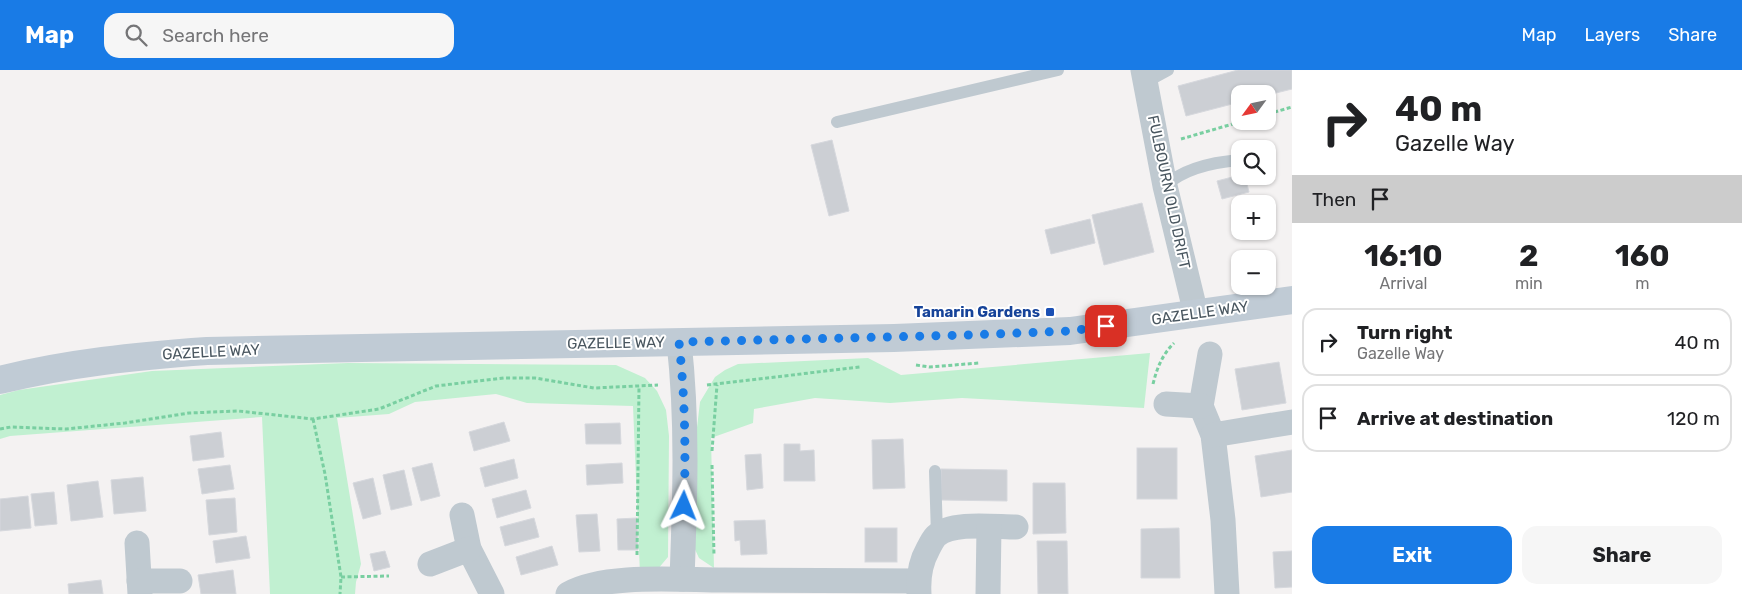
<!DOCTYPE html>
<html lang="en">
<head>
<meta charset="utf-8">
<style>
  body { margin:0; font-family:Rubik,sans-serif; background:#f6f6f6; color:#202124; height:100vh; display:flex; flex-direction:column; font-size:19px; white-space:nowrap }
  * { box-sizing:border-box; margin:0 }
  p { font-size:16px; color:#757577 }
  .icon { flex:none; width:28px; height:28px; fill:none; stroke:currentColor; stroke-width:2; stroke-linecap:round; stroke-linejoin:round }
  .map { position:relative; flex:1; overflow:hidden }
  .drawer { display:flex; flex-direction:column; background:#fff; width:450px }
  .drawer>* { flex:none }
  .hud { background:#fff; color:#202124; overflow:hidden }
  .needle { width:32px; rotate:237deg }
  .fabs { position:absolute; left:1231px; top:15px; display:grid; gap:10px }
  .fabs a { display:grid; place-items:center; width:45px; height:45px; border-radius:10px; background:#fff; box-shadow:0 1px 4px #0004; font-size:25px }
  .pin { position:absolute; display:grid; place-items:center; width:42px; height:42px; color:#fff; margin:-21px; border-radius:10px; box-shadow:0 2px 8px #0006 }
  .me { position:absolute; width:55px; margin:-28px; rotate:2deg; stroke-linejoin:round; filter:drop-shadow(0 0 4px #0008) }
  .turn { display:flex; align-items:center; gap:18px; height:105px; padding:0 20px; font-size:22px }
  .turn .icon { width:65px; height:65px; stroke-width:2.5 }
  .turn b { display:block; font-size:35px; line-height:42px }
  .then { display:flex; align-items:center; height:48px; padding:0 20px; background:#0003; gap:10px; font-size:19px }
  .eta { display:flex; justify-content:space-evenly; align-items:center; height:85px; text-align:center }
  .eta b { font-size:30px; font-weight:700; line-height:35px }
  .cta { display:flex; gap:10px; margin-top:auto; padding:10px 20px }
  .cta a { flex:1; height:58px; border-radius:15px; background:#197be6; color:#fff; font-size:20px; font-weight:700; line-height:58px; text-align:center }
  .cta a+a { background:#f6f6f6; color:#202124 }
  ul { padding:0; list-style:none }
  li { display:flex; align-items:center; gap:15px; height:68px; margin:0 10px 8px; padding:0 10px; border:2px solid #e0e0e0; border-radius:15px }
  li div { flex:1 }
  li b { display:block; font-size:19px }
  li em { font-style:normal }
  header { display:flex; align-items:center; gap:30px; box-sizing:border-box; height:70px; padding:0 25px; background:#197be6; color:#fff }
  header strong { font-size:24px }
  nav { display:flex; gap:28px; margin-inline-start:auto; font-size:18px }
  .search { width:350px; height:45px; background:#f6f6f6; display:flex; align-items:center; gap:12px; box-sizing:border-box; padding:0 18px; border-radius:15px; color:#757577; font-size:19px }
  main { display:flex; flex:1; min-height:0 }
  .map>svg:first-child { display:block }
  .green { fill:#c1f0d1 }
  .building { fill:#cccfd4; stroke:#d6d8dd }
  .lines { fill:none; stroke-linecap:round; stroke-linejoin:round }
  .path { stroke:#79cfa1; stroke-width:3; stroke-dasharray:4 2.5; stroke-linecap:butt }
  .lane { stroke:#bfc9d0; stroke-width:12 }
  .street { stroke:#bfc9d0; stroke-width:25 }
  .secondary { stroke:#c0cbd5; stroke-width:28 }
  .route { stroke:#197be6; stroke-width:9; stroke-dasharray:0 16.2 }
  .transit-dot { fill:#1a4fb4; stroke:#fff; stroke-width:2 }
  .labels { text-anchor:middle; dominant-baseline:central; stroke-width:4; stroke-linejoin:round; paint-order:stroke }
  .street-label { font-size:15px; fill:#49565f; stroke:#fff }
  .transit-label { font-size:15px; font-weight:bold; fill:#164399; stroke:#fff; text-anchor:end }
</style>
</head>
<body>
<header>
<strong>Map</strong>
<div class="search"><svg class="icon" aria-label="search" viewBox="0 0 24 24"><circle cx="10" cy="10" r="6"/><path d="M15 15l6 6"/></svg>Search here</div>
<nav><a>Map</a><a>Layers</a><a>Share</a></nav>
</header>
<main>
<div class="map">
<svg width="1292" height="524" viewBox="0 0 1292 524">
  <rect width="100%" height="100%" fill="#f4f2f2"/>
  <g class="green">
    <path d="M 1150,283 L 1144,338 L 962,328 L 890,333 L 815,328 L 754,339 L 753,353 L 711,368 L 714,498 L 699,488 L 692,473 L 692,400 L 700,332 L 715,307 L 725,300 L 738,294 L 868,288 L 901,305 Z"/>
    <path d="M 348,293 L 616,295 L 645,308 L 657,321 L 666,340 L 669,366 L 668,487 L 657,500 L 640,504 L 633,336 L 527,333 L 496,324 L 415,332 L 389,344 L 337,348 L 361,494 L 356,512 L 355,524 L 270,524 L 262,347 L 10,366 L 0,369 L 0,325 L 19,320 L 152,301 Z"/>
  </g>
  <g class="building">
    <path d="M 1238,0 L 1292,0 L 1292,19 L 1268,25 L 1268,24 L 1240,24 L 1240,32 L 1186,46 L 1178,16 Z"/>
    <path d="M 832,70 L 849,141 L 829,146 L 811,75 Z"/>
    <path d="M 1240,105 L 1240,106 L 1245,106 L 1249,122 L 1222,129 L 1217,111 Z"/>
    <path d="M 1142,133 L 1154,182 L 1104,195 L 1092,145 Z"/>
    <path d="M 1090,149 L 1095,173 L 1051,184 L 1045,160 Z"/>
    <path d="M 1279,292 L 1286,333 L 1242,340 L 1235,299 Z"/>
    <path d="M 504,352 L 510,371 L 474,381 L 469,362 Z"/>
    <path d="M 620,353 L 621,374 L 586,374 L 585,354 Z"/>
    <path d="M 221,362 L 224,387 L 193,391 L 190,366 Z"/>
    <path d="M 903,369 L 905,418 L 873,419 L 872,370 Z"/>
    <path d="M 784,374 L 800,374 L 800,381 L 814,380 L 815,411 L 784,411 Z"/>
    <rect x="1137" y="378" width="40" height="51"/>
    <path d="M 1292,380 L 1292,422 L 1261,427 L 1255,386 Z"/>
    <path d="M 761,384 L 763,418 L 747,420 L 745,385 Z"/>
    <path d="M 514,389 L 518,408 L 485,417 L 480,398 Z"/>
    <path d="M 432,393 L 440,426 L 421,431 L 412,398 Z"/>
    <path d="M 622,393 L 623,413 L 587,415 L 586,395 Z"/>
    <path d="M 230,395 L 234,419 L 202,424 L 198,399 Z"/>
    <path d="M 941,399 L 1007,400 L 1007,431 L 941,430 Z"/>
    <path d="M 404,400 L 412,435 L 391,440 L 383,405 Z"/>
    <path d="M 143,407 L 146,441 L 114,444 L 111,410 Z"/>
    <path d="M 373,408 L 381,444 L 363,449 L 353,413 Z"/>
    <path d="M 98,411 L 103,447 L 71,451 L 67,415 Z"/>
    <path d="M 1033,413 L 1065,413 L 1066,463 L 1033,464 Z"/>
    <path d="M 526,420 L 531,438 L 497,448 L 492,429 Z"/>
    <path d="M 54,422 L 57,454 L 35,456 L 31,424 Z"/>
    <path d="M 28,426 L 31,458 L 0,461 L 0,429 Z"/>
    <path d="M 235,428 L 237,462 L 209,465 L 206,430 Z"/>
    <path d="M 597,444 L 600,481 L 579,482 L 576,445 Z"/>
    <path d="M 534,448 L 539,467 L 505,476 L 500,457 Z"/>
    <path d="M 637,448 L 638,480 L 618,480 L 617,449 Z"/>
    <path d="M 765,450 L 767,484 L 741,485 L 740,470 L 735,471 L 734,451 Z"/>
    <rect x="865" y="458" width="32" height="34"/>
    <path d="M 1179,458 L 1180,508 L 1141,508 L 1141,459 Z"/>
    <path d="M 246,466 L 250,488 L 216,493 L 213,471 Z"/>
    <path d="M 1037,471 L 1067,471 L 1068,524 L 1038,524 Z"/>
    <path d="M 552,476 L 558,495 L 521,505 L 516,487 Z"/>
    <path d="M 385,481 L 390,497 L 374,501 L 370,484 Z"/>
    <path d="M 1292,481 L 1292,517 L 1275,518 L 1273,482 Z"/>
    <path d="M 233,500 L 236,524 L 201,524 L 198,505 Z"/>
    <path d="M 101,510 L 103,524 L 69,524 L 68,514 Z"/>
  </g>
  <g class="lines">
    <g class="path">
      <path d="M 1268,44 L 1292,37"/>
      <path d="M 1181,69 L 1243,51"/>
      <path d="M 916,295 L 929,297 L 979,293"/>
      <path d="M 1153,314 C 1157,298 1162,285 1174,273"/>
      <path d="M 707,315 L 860,297"/>
      <path d="M 313,349 L 325,404 L 341,507 L 340,524"/>
      <path d="M 0,359 L 11,357 L 66,359 L 125,353 L 189,343 L 238,341 L 313,349 L 379,339 L 436,316 L 504,308 L 535,308 L 594,318 L 658,315"/>
      <path d="M 712,381 L 717,315"/>
      <path d="M 712,395 L 714,486"/>
      <path d="M 637,485 L 639,316"/>
      <path d="M 341,507 L 389,506"/>
    </g>
    <g class="lane">
      <path d="M 1146,12 L 1168,0"/>
      <path d="M 837,52 L 1058,0"/>
      <path d="M 1165,116 C 1184,98 1215,92 1240,90"/>
      <path d="M 935,401 L 937,465"/>
    </g>
    <g class="street">
      <path d="M 1143,0 L 1165,116 L 1196,244"/>
      <path d="M 679,272 C 688,352 685,429 682,509"/>
      <path d="M 1210,284 L 1201,336 L 1213,365 L 1223,450 L 1227,524"/>
      <path d="M 1166,334 L 1201,336"/>
      <path d="M 1213,365 L 1292,352"/>
      <path d="M 462,445 L 469,479 L 492,524"/>
      <path d="M 137,473 L 140,524"/>
      <path d="M 430,494 L 469,479"/>
      <path d="M 139,511 L 180,511"/>
      <path d="M 568,524 C 605,503 680,510 723,510 C 788,510 853,511 918,511"/>
      <path d="M 919,524 C 918,508 920,493 928,479 C 930,475 933,469 936,466 C 952,451 995,457 1016,457"/>
      <path d="M 988,524 L 989,457"/>
    </g>
    <path class="secondary" d="M 0,310 C 68,293 137,286 207,281 L 894,268 L 1070,261 L 1292,230"/>
  </g>
  <g class="lines">
    <path class="route" d="M 684,436 C 686,381 685,327 679,272 L 968,265 L 1070,261 L 1106,256"/>
  </g>
  <rect class="transit-dot" x="1045" y="237" width="10" height="10" rx="2.5"/>
  <g class="labels">
    <g class="street-label">
      <text transform="translate(1169 122) rotate(78)">FULBOURN OLD DRIFT</text>
      <text transform="translate(1200 243) rotate(-8)">GAZELLE WAY</text>
      <text transform="translate(616 273) rotate(-1)">GAZELLE WAY</text>
      <text transform="translate(211 282) rotate(-3)">GAZELLE WAY</text>
    </g>
    <g class="transit-label">
      <text x="1040" y="242">Tamarin Gardens</text>
    </g>
  </g>
</svg>
<div class="fabs">
<a><svg class="needle" viewBox="-14 -14 28 28"><path d="M0-13l5 13h-10z" fill="#e53935"/><path d="M0 13l5-13h-10z" fill="#757577"/></svg></a>
<a><svg class="icon" aria-label="search" viewBox="0 0 24 24"><circle cx="10" cy="10" r="6"/><path d="M15 15l6 6"/></svg></a>
<a>+</a>
<a>−</a>
</div>
<div class="pin" style="left:1106px;top:256px;background:#d93025"><svg class="icon" aria-label="arrive" viewBox="0 0 24 24"><path d="M6 21V4h12l-3 4 3 4H6"/></svg></div>
<svg class="me" style="left:684px;top:436px" viewBox="-20 -20 40 40"><path d="M0-17L14 15 0 8-14 15z" fill="#197be6" stroke="#fff" stroke-width="4"/></svg>
</div>
<section class="drawer">
<div class="hud">
<div class="turn"><svg class="icon" aria-label="right" viewBox="0 0 24 24"><path d="M7 20v-9h11M14 6l5 5-5 5"/></svg><div><b>40 m</b>Gazelle Way</div></div>
<div class="then">Then<svg class="icon" aria-label="arrive" viewBox="0 0 24 24"><path d="M6 21V4h12l-3 4 3 4H6"/></svg></div>
</div>
<div class="eta">
<div><b>16:10</b><p>Arrival</p></div>
<div><b>2</b><p>min</p></div>
<div><b>160</b><p>m</p></div>
</div>
<ul>
<li><svg class="icon" aria-label="right" viewBox="0 0 24 24"><path d="M7 20v-9h11M14 6l5 5-5 5"/></svg><div><b>Turn right</b><p>Gazelle Way</p></div><em>40 m</em></li>
<li><svg class="icon" aria-label="arrive" viewBox="0 0 24 24"><path d="M6 21V4h12l-3 4 3 4H6"/></svg><div><b>Arrive at destination</b></div><em>120 m</em></li>
</ul>
<div class="cta"><a>Exit</a><a>Share</a></div>
</section>
</main>
</body>
</html>
